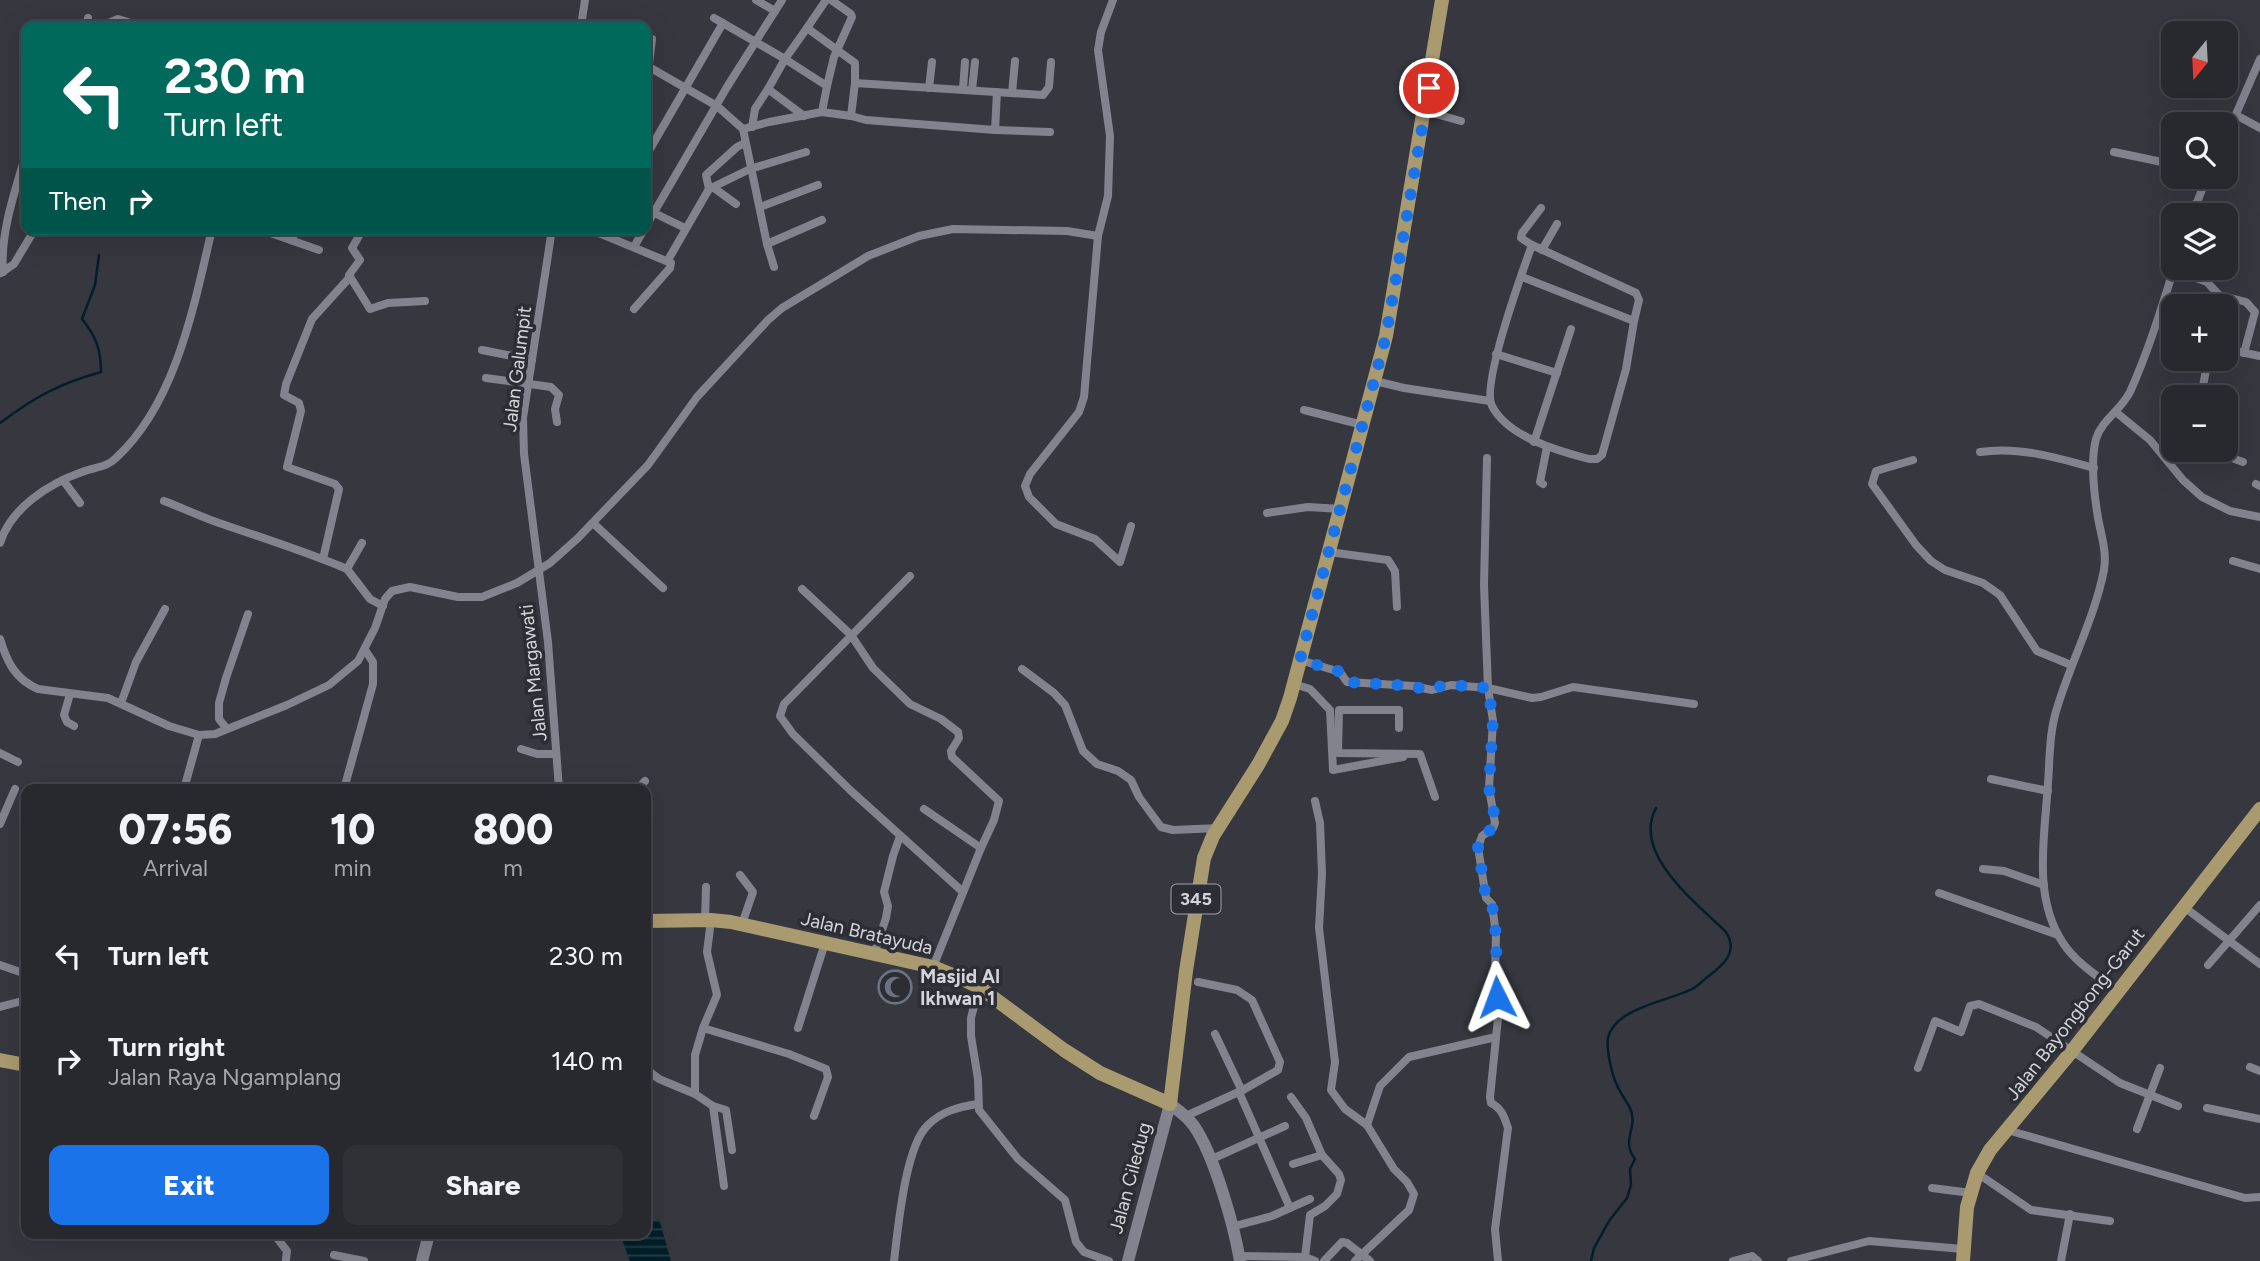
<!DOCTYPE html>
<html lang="en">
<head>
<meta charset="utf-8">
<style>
  body { margin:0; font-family:Figtree,sans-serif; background:#303137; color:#f1f3f6; height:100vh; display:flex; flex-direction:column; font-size:26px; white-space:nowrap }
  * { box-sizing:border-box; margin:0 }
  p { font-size:23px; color:#a5a6aa }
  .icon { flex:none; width:38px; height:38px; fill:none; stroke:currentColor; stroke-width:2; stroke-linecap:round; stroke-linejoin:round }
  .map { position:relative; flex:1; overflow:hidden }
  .drawer { position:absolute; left:21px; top:784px; width:630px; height:455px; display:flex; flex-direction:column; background:#28292f; border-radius:14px; box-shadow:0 7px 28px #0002,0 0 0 2px #44454b }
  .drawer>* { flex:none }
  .top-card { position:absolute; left:21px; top:21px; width:630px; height:214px; border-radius:14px; box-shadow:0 7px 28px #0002,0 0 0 2px #44454b; background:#00695c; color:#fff; overflow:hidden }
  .needle { width:46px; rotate:198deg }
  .fabs { position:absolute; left:2161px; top:21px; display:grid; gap:14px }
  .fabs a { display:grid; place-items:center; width:77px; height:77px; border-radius:14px; background:#28292f; box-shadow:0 7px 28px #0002,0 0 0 2px #44454b; font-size:35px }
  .pin { position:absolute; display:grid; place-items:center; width:60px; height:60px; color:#fff; margin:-30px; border:4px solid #fff; border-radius:50%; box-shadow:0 2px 7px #0007 }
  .me { position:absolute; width:77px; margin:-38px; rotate:357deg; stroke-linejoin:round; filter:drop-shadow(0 0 5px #0008) }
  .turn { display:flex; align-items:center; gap:24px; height:147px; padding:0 28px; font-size:32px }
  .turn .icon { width:91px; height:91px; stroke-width:2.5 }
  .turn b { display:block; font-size:49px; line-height:60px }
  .then { display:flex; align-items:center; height:66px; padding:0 28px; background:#0003; gap:14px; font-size:26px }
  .eta { display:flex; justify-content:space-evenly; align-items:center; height:119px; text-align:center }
  .eta b { font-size:42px; font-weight:800; line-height:49px }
  .cta { display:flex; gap:14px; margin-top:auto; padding:14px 28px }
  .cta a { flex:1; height:80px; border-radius:14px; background:#1a73e8; color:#fff; font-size:28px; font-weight:800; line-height:80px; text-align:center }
  .cta a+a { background:#303137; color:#f1f3f6 }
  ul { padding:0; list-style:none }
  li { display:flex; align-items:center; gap:21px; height:105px; padding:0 28px }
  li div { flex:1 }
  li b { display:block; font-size:26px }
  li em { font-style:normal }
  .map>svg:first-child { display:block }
  .water { fill:url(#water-rules) }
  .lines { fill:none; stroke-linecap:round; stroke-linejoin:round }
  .stream { stroke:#021f29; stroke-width:2.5 }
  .street { stroke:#82838d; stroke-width:8 }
  .secondary { stroke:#82838d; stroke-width:12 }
  .primary { stroke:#aa9a6f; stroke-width:14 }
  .route { stroke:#1a73e8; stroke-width:12; stroke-dasharray:0 21.6 }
  .labels { text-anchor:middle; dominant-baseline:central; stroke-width:7; stroke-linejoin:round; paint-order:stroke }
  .shield { fill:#2c2d35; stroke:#a2a3a8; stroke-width:2 }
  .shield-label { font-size:18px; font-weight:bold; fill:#d4d5da }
  .street-label { font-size:19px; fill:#d4d5da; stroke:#2c2d35 }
  .poi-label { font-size:19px; font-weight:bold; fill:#d4d5da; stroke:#2c2d35; text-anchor:start }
</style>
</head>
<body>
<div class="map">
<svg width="2260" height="1261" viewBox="0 0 2260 1261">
  <defs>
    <pattern id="water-rules" width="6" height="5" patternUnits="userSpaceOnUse" patternTransform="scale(1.75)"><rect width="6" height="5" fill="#021f29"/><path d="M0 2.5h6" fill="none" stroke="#263f47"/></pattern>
  </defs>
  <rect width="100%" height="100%" fill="#36373f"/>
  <path class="water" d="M 659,1219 L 671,1261 L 630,1261 L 620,1234 L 646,1234 L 646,1223 Z"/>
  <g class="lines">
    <g class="stream">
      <path d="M 0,423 C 35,397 58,384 101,372 C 101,350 96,336 82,319 L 95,285 L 99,255"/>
      <path d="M 1591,1261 L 1594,1248 L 1609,1221 L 1627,1198 L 1631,1185 L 1630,1169 L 1635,1159 C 1620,1140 1639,1128 1630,1108 C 1626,1100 1620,1093 1617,1085 C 1612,1076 1606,1048 1608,1038 C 1614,1008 1669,1001 1692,989 C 1697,987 1701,982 1705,979 C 1720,967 1740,954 1726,932 C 1698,904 1631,854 1656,808"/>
    </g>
    <g class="street">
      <path d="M 756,0 L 775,11"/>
      <path d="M 1113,0 L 1101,32 L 1098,50 L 1110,136 L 1108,196 L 1098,236 L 1084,397 L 1079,412 L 1030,474 L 1025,486 L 1029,497 L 1056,524 L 1095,539 L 1120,562 L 1131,526"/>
      <path d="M 714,18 L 785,59 L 807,28 L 855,63 L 855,83"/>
      <path d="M 86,26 L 88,18"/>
      <path d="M 102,26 L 118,19 L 128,22 L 129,26"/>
      <path d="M 581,26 L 585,0"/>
      <path d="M 807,28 L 826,0"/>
      <path d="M 649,67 L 717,106 L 743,129 L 767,244 L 822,220"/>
      <path d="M 646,88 L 652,39"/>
      <path d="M 929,88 L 932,62"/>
      <path d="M 963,89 L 965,62"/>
      <path d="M 972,90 L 975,62"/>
      <path d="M 1012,93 L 1015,61"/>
      <path d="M 1425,111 L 1461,121"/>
      <path d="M 822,112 L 827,86"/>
      <path d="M 2236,115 L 2260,128"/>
      <path d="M 804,116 L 768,89 L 785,59 L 827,86 L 834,57 L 852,17 L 851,14 L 831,0"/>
      <path d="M 851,116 L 866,120 L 995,130 L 997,92"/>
      <path d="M 752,127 L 755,109 L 768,89"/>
      <path d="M 743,129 L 769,122 L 822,112 L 851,116 L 855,83 L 1043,95 L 1049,87 L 1051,62"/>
      <path d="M 995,130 L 1050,132"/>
      <path d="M 2226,137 L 2260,59"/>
      <path d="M 2114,152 L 2162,162 L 2174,153"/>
      <path d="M 646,156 L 723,23"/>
      <path d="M 714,188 L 736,204"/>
      <path d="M 709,189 L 706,175 L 737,147 L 745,143"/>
      <path d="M 2195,204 L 2230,214 L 2234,221"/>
      <path d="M 760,207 L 818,185"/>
      <path d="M 646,209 L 685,228"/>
      <path d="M 2192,215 L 2207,177"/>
      <path d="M 646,226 L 727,87 L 782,0"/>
      <path d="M 259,229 L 319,250"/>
      <path d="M 363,229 L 352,248 L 360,260 L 349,275 L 370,309 L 388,303 L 425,301"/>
      <path d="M 552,229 L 523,418 L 524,454 L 548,642 L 559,789"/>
      <path d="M 589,229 L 671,263 L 670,268 L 634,309"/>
      <path d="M 291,240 L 297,229"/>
      <path d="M 767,244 L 774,267"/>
      <path d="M 1532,245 L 1521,238 L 1522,233 L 1541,208"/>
      <path d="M 634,247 L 644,229"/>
      <path d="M 1542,250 L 1557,224"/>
      <path d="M 668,260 L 709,189 L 750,169 L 806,152"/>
      <path d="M 2174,270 L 2207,282 L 2219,295 L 2215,306"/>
      <path d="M 3,272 C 0,233 15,191 26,154"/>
      <path d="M 1,273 L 14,264 L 35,229"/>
      <path d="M 1522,277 L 1634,321 L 1626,369 L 1602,455 L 1597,459 L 1589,459 C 1558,451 1508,437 1492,406 C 1481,385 1523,270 1532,245 L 1636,293 L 1639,300 L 1634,321"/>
      <path d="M 2219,295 L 2246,302 L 2255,312 L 2244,353"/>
      <path d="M 2226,349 L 2260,356"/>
      <path d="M 482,350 L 532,360"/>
      <path d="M 1496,354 L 1557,373"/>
      <path d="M 486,378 L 551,387 L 559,395 L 555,409 L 557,422"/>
      <path d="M 1375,381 L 1404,388 L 1490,401"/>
      <path d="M 2201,397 L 2208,359"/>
      <path d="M 1304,410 L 1363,425"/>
      <path d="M 2117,413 L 2150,440 L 2183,480 L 2202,497 L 2230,511 L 2260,517"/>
      <path d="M 1534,442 L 1571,329"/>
      <path d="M 2210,450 L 2243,462"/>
      <path d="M 1980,452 C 2018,446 2059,458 2094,468"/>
      <path d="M 1487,458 L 1484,585 L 1488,688 L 1493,721 L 1489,788 L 1495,823 L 1493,828 L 1482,836 L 1478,847 L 1486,898 L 1492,904 L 1496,935 L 1495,975 L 1498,1018 L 1490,1097 L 1491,1103 C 1502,1109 1504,1116 1508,1128 L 1495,1229 L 1498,1261"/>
      <path d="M 1913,460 L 1876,471 L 1872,484 L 1916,545 L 1931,561 L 1945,570 L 1983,583 L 2000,595 L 2037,651 L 2071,665"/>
      <path d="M 63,480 L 80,503"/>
      <path d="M 1543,484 L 1540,482 L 1547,447"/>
      <path d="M 2256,484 L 2260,486"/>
      <path d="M 164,501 C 183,508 201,517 219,523 C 263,538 304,551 347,569"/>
      <path d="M 1267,513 L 1308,507 L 1341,509"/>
      <path d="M 593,523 L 663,588"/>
      <path d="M 0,543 C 11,508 48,484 82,472 C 94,467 106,468 116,458 C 176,403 194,306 212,229"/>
      <path d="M 362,543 L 347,569 L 370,599 L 383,606"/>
      <path d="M 1329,552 L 1388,560 L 1395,571 L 1397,607"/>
      <path d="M 323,559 L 339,489 L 335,484 L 287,467 L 301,411 L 299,403 L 284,395 L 286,384 L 312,319 L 350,277"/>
      <path d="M 2233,561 L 2260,569"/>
      <path d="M 910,576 L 784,704 L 780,716 L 793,734 L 850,790 L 963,892"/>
      <path d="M 802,589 L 851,635 L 873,668 L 910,704 L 941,719 L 958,732 L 959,738 L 951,751 L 952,757 L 999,801 L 994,820 L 981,848"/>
      <path d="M 0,639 C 7,662 15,679 38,689 L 108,698 L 169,726 L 199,735 L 215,734 L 287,705 L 329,685 L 358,661 L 375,628 L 385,599 L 392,591 L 410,587 L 458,597 L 482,597 L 517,583 L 550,563 L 578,538 L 648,465 L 697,397 L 768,320 L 782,308 L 868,256 L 919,236 L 953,229 L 1067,231 L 1098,236"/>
      <path d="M 1300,660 L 1340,672 L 1347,682 L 1413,686 L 1432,690 L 1451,685 L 1488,688 L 1532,698 L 1541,697 L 1573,687 L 1694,704"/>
      <path d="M 1022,669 L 1054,693 L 1065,705 L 1083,751 L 1097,764 L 1118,771 L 1131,780 L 1139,797 L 1161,827 L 1173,830 L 1219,828"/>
      <path d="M 1294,684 L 1310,689 L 1330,710 L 1333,770 L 1403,757"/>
      <path d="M 70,694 L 64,715 L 67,722 L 74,726"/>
      <path d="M 121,703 L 136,662 L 165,609"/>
      <path d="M 1399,728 L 1399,710 L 1339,710 L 1338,753 L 1420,754 L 1435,797"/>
      <path d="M 227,729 L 219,719 L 219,703 L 226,678 L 248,614"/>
      <path d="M 521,749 L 537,754 L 556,754"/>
      <path d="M 0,753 L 18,762"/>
      <path d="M 1991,779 L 2048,791"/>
      <path d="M 184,789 L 199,735"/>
      <path d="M 344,789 L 373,684 L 373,662 L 365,650"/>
      <path d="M 638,789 L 645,781"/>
      <path d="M 1315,801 L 1320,823 L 1322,874 L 1319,928 L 1335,1062 L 1331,1090 L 1345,1109 L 1367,1125 L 1394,1169 L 1407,1182 L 1414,1194 L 1409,1210 L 1355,1261"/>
      <path d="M 924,809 L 981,848 L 933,967"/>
      <path d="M 0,824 L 15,789"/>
      <path d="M 1983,869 L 2004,871 L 2044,885"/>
      <path d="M 740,875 L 753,892 L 742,924"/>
      <path d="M 1939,893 L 2058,935"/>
      <path d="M 2184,907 L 2260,964"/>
      <path d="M 705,920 L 706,887"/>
      <path d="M 874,954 L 886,918 L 888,906 L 884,892 L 893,856 L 900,836"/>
      <path d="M 0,965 L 26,974"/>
      <path d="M 2208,965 L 2260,905"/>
      <path d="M 979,987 L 971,1018 L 971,1036 L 978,1079 L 979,1110 L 1018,1159 L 1065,1200 L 1076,1242 L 1084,1252 L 1109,1261"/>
      <path d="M 2118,992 C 2099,977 2076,963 2063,943 C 2032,897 2045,835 2048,783 C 2050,756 2049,731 2058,705 C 2072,660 2095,616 2104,570 C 2107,551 2101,535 2098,518 C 2094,494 2090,462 2096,439 C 2101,421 2121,410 2130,392 C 2148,352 2161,310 2174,268"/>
      <path d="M 0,1007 L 26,1000"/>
      <path d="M 703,1028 L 789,1054 L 826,1069 L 828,1077 L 814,1116"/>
      <path d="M 798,1028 L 825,943"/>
      <path d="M 1215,1034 L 1242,1091"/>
      <path d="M 2250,1067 L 2260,1071"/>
      <path d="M 1918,1068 L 1935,1021 L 1961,1032 L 1970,1006 L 1979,1004 L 2036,1027 L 2120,1083 L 2178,1106"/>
      <path d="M 646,1069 L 659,1079 L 695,1094 L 695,1055 L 703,1028 L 717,995 L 707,952 L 711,920"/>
      <path d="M 1239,1092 L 1290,1208"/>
      <path d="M 695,1094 L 713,1106 L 724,1186"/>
      <path d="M 1291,1097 L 1306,1118 L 1322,1155 L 1339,1174 L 1341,1180 L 1337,1194 L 1325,1206 L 1310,1215 L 1305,1257"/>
      <path d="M 713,1106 L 726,1110 L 732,1150"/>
      <path d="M 2207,1108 L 2260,1119"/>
      <path d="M 1186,1116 L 1243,1090 L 1278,1070 L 1280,1062 L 1252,1000 L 1237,990 L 1198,982"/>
      <path d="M 1367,1125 L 1380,1086 L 1409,1057 L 1496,1037"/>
      <path d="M 2137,1129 L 2160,1068"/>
      <path d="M 2007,1130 L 2245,1198 L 2260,1197"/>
      <path d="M 1212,1159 L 1285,1126"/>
      <path d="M 1293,1164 L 1322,1155"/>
      <path d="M 1977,1173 L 2031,1210 L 2110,1221"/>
      <path d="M 1932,1188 L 1971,1193"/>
      <path d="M 1231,1227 L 1272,1216 L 1310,1199"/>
      <path d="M 274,1234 L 287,1251 L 286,1259"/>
      <path d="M 334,1255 L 364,1261"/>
      <path d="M 1239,1256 L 1305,1257 L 1315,1261"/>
      <path d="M 894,1261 C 898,1229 905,1146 928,1125 C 942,1111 959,1107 977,1104"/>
      <path d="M 1324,1261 L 1342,1242 L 1347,1243 L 1370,1261"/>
      <path d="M 1733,1261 L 1752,1256 L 1758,1261"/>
      <path d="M 1791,1261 L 1869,1241 L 1963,1249"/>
      <path d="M 2061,1261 L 2070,1214"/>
    </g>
    <g class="secondary">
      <path d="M 422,1261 L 429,1234"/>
      <path d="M 1128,1261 L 1170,1104 C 1179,1111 1187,1116 1194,1126 C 1214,1155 1234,1225 1240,1261"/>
    </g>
    <g class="primary">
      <path d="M 646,921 L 711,920 L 731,922 L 933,967 L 960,978 L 979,987 L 1064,1050 L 1100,1073 L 1170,1104 L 1186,971 L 1204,858 L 1213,836 L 1258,765 L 1282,721 L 1290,698 L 1386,336 L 1442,0"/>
      <path d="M 0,1060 L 26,1065"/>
      <path d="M 1963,1261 L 1967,1207 L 1977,1173 L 1990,1150 L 2072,1051 L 2260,809"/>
    </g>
  </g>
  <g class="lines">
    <path class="route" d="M 1429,88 L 1386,336 L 1300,660 L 1338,671 L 1347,682 L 1413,686 L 1423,689 L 1451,685 L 1488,688 L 1493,720 L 1489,788 L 1496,823 L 1493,828 L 1482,836 L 1478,847 L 1486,898 L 1492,904 L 1496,935 L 1497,997"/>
  </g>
  <defs>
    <symbol id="mosque-ring" viewBox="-11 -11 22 22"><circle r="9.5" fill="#2c2d35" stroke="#6b7280" stroke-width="1.5"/><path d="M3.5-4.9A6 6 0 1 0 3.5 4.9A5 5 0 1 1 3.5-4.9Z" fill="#6b7280"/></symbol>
  </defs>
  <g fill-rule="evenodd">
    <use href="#mosque-ring" x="876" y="968" width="38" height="38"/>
  </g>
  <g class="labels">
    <rect class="shield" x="1171.5" y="884.5" width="49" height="29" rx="5"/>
    <g class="shield-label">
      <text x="1196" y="899">345</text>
    </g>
    <g class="street-label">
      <text transform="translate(517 369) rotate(-83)">Jalan Galumpit</text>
      <text transform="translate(533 673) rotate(-96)">Jalan Margawati</text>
      <text transform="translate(867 933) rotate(13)">Jalan Bratayuda</text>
      <text transform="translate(2075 1014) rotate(-52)">Jalan Bayongbong-Garut</text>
      <text transform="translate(1130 1178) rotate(-75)">Jalan Ciledug</text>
    </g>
    <g class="poi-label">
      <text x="920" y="976">Masjid Al<tspan x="920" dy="22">Ikhwan 1</tspan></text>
    </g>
  </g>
</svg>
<div class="fabs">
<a><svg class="needle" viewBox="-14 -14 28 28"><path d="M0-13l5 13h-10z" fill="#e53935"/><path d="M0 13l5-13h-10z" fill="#a5a6aa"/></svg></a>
<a><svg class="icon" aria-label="search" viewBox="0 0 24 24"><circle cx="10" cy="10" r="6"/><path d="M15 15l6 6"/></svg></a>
<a><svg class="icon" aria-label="layers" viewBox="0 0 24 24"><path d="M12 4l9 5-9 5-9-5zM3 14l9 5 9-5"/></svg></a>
<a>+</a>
<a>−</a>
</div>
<div class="pin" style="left:1429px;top:88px;background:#d93025"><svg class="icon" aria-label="arrive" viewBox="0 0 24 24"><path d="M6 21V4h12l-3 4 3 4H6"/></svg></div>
<svg class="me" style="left:1497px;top:997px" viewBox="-20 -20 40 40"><path d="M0-17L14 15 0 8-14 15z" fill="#1a73e8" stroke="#fff" stroke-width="4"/></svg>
<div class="top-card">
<div class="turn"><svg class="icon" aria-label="left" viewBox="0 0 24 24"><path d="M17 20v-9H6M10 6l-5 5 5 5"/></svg><div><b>230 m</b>Turn left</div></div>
<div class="then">Then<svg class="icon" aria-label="right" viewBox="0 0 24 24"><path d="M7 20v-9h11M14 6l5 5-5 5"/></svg></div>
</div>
<section class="drawer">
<div class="eta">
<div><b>07:56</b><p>Arrival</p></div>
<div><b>10</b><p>min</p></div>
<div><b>800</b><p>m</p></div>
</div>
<ul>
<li><svg class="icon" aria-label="left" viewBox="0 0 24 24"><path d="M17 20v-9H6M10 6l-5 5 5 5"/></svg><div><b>Turn left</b></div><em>230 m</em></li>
<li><svg class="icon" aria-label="right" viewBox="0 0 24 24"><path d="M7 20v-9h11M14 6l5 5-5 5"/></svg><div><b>Turn right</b><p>Jalan Raya Ngamplang</p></div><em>140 m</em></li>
</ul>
<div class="cta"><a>Exit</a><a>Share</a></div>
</section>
</div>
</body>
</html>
